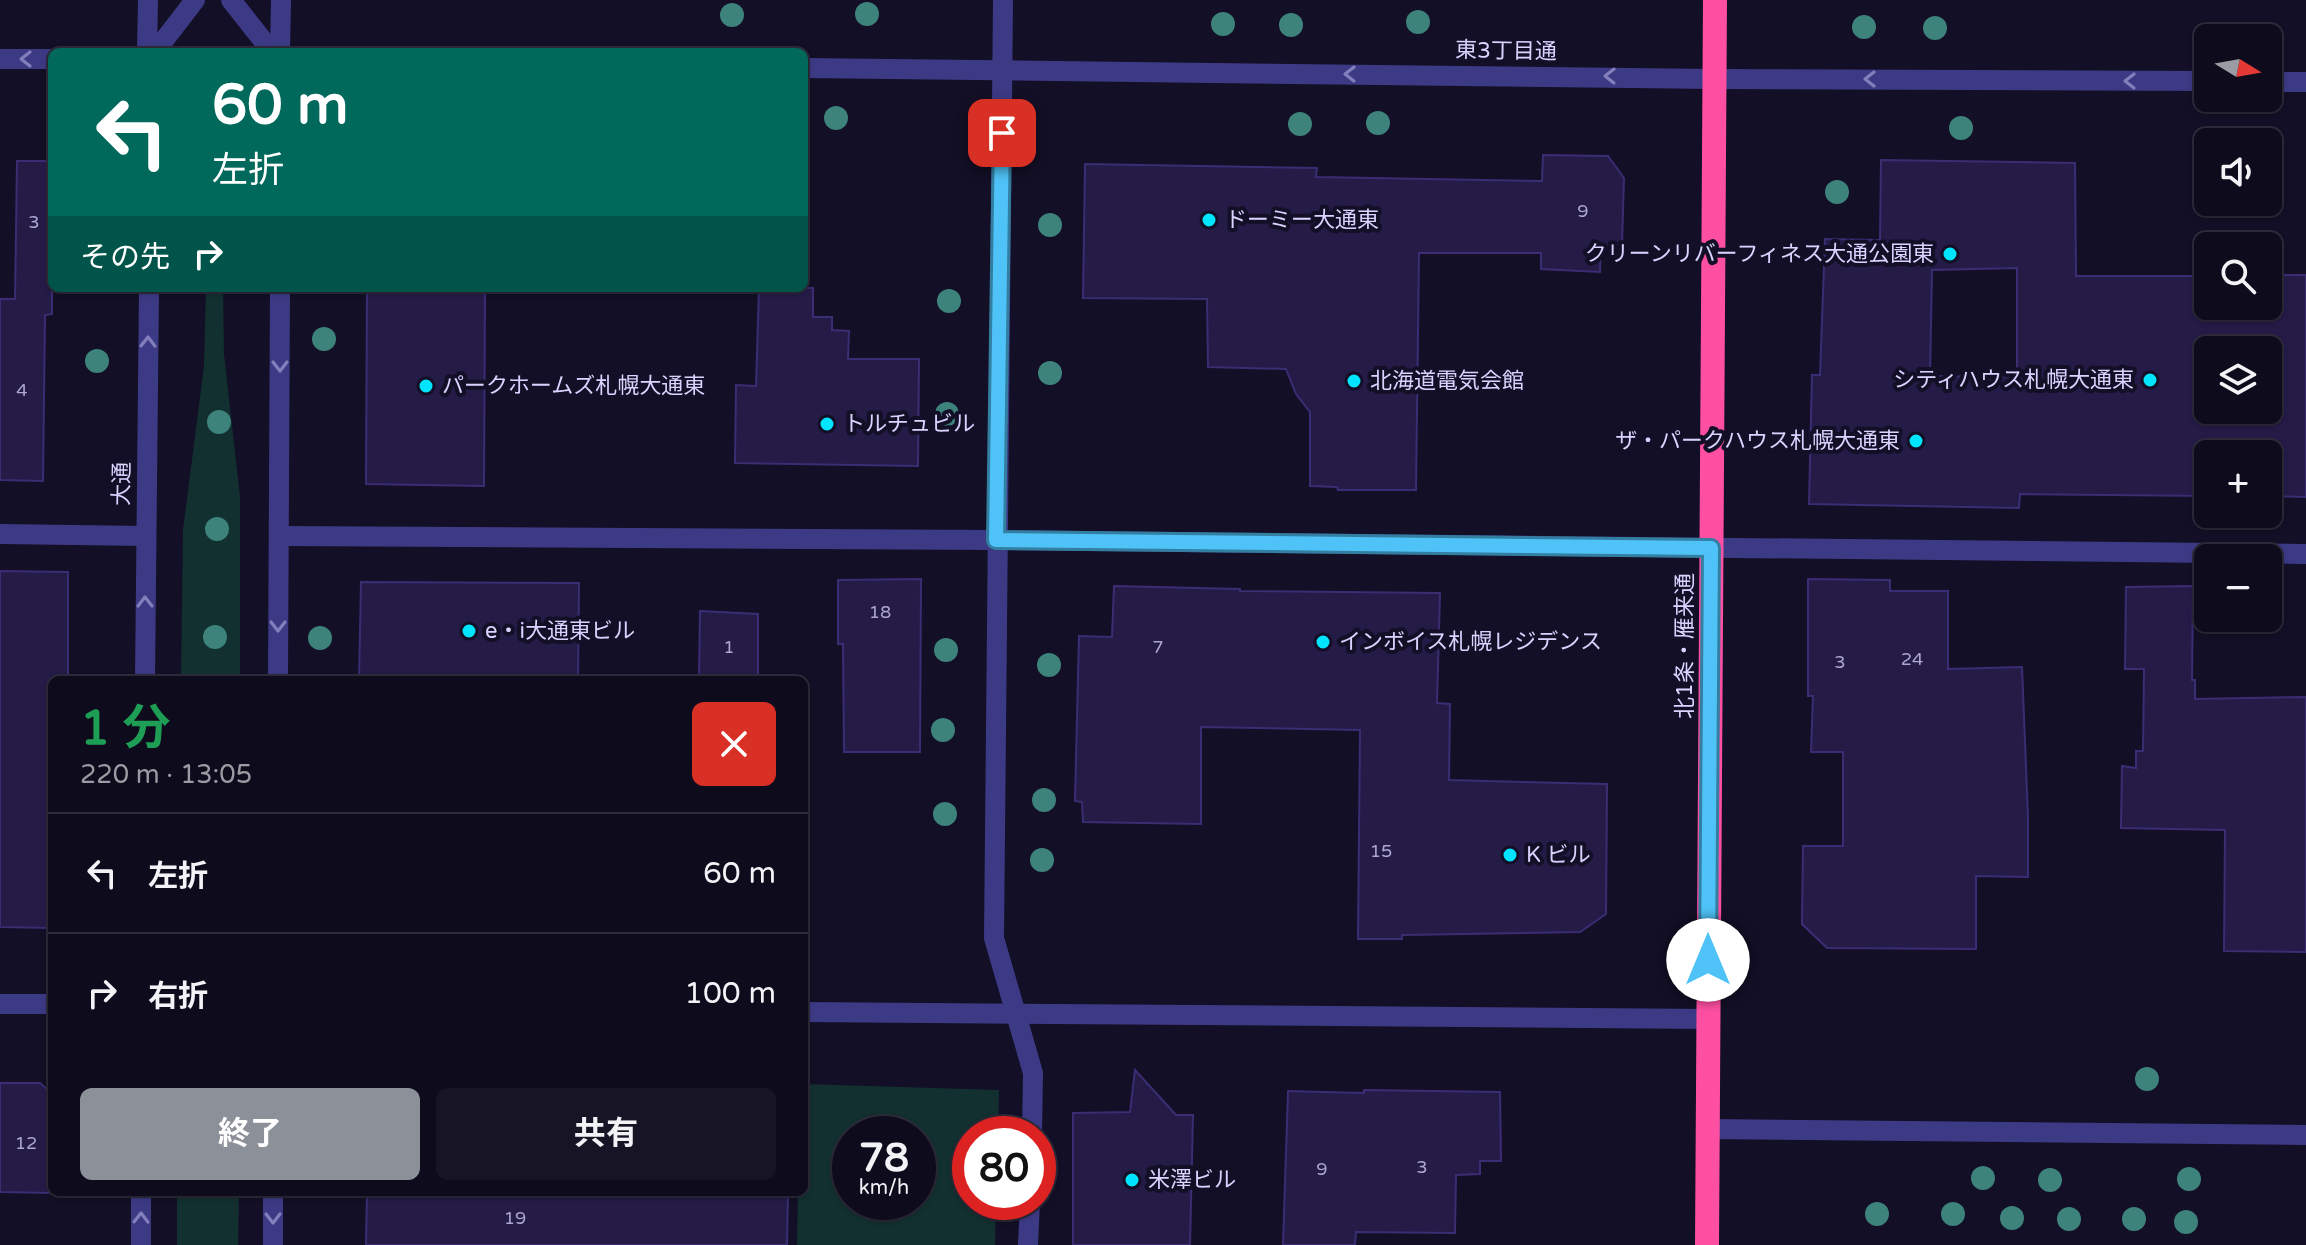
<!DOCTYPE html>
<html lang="ja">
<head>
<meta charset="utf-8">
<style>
  body { margin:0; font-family:"Varela Round","Noto Sans JP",sans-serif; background:#171425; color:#f1f3f6; height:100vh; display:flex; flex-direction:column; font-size:30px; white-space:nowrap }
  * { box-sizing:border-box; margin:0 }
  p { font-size:26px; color:#9b9ba3 }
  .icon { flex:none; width:44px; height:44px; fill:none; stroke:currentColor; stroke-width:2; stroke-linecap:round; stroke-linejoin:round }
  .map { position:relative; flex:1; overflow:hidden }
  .drawer { position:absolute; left:48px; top:676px; width:760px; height:520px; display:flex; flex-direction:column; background:#0e0b1c; border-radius:12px; box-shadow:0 2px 6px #0004,0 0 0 2px #2e2b3b }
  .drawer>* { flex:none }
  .hud { position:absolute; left:48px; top:48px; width:760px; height:244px; border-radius:12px; box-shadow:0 2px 6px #0004,0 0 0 2px #2e2b3b; background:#00695c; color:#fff; overflow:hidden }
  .needle { width:52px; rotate:101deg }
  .controls { position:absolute; left:2194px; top:24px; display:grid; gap:16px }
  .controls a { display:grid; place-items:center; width:88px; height:88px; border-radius:12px; background:#0e0b1c; box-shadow:0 2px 6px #0004,0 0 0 2px #2e2b3b; font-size:40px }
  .speed { position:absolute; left:832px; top:1116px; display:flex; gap:16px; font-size:40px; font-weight:700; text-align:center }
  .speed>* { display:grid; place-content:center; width:104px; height:104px; border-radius:50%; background:#0e0b1c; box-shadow:0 2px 6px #0004,0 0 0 2px #2e2b3b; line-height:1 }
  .speed small { font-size:20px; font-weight:400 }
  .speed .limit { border:12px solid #d22; background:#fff; color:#111 }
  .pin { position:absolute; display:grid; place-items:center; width:68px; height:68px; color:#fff; margin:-34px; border-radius:16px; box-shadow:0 4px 12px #0006 }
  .me { position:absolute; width:88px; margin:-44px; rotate:0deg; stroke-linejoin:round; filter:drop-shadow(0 0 6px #0008) }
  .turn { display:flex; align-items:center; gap:28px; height:168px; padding:0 32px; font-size:36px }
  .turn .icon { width:104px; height:104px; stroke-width:2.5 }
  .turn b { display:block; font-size:56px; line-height:68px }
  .then { display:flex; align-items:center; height:76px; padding:0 32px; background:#0003; gap:16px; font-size:30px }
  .round { display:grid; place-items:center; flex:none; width:84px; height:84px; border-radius:12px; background:#171425 }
  .head { display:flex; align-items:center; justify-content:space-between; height:136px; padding:0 32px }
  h1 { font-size:48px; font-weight:700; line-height:60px; color:#1e9e55 }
  .action { display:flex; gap:16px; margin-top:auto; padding:16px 32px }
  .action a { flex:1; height:92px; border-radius:12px; background:#8c9099; color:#fff; font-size:32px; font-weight:700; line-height:92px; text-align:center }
  .action a+a { background:#171425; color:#f1f3f6 }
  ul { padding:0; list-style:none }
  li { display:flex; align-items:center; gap:24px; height:120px; padding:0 32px; border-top:2px solid #2e2b3b }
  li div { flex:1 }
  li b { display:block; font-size:30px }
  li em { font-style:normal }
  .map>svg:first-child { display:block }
  .green { fill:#12302f; fill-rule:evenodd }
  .building { fill:#241b47; stroke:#3b2d73; stroke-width:2; fill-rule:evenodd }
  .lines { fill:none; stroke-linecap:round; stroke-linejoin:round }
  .minor { stroke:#3d3a85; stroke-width:20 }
  .highway { stroke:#ff4fa3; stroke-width:24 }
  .tree { fill:#3d827b }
  .oneway { stroke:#837fbc }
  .route-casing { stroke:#337fa1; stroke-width:20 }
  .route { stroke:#4fc3f7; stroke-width:14 }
  .poi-dot { fill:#00e5ff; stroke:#130f26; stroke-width:3 }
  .labels { text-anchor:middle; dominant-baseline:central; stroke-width:8; stroke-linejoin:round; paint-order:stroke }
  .number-label { font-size:18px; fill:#aca6d1 }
  .street-label { font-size:22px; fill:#d9d4ff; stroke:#130f26 }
  .poi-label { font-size:22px; fill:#d9d4ff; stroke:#130f26; text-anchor:start }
</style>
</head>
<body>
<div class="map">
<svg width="2306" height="1245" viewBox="0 0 2306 1245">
  <rect width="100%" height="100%" fill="#130f26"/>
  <g class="green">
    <path d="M 206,288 L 223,288 L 224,354 L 240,497 L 240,680 L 181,680 L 183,530 L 204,366 Z"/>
    <path d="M 804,1084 L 999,1090 L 998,1134 L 970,1134 L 970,1202 L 996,1202 L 995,1245 L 797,1245 L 798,1192 L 804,1192 ZM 850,1134 L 918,1134 L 918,1202 L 850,1202 Z"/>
    <path d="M 177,1192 L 239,1192 L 238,1245 L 177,1245 Z"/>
  </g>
  <g class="building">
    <path d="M 1543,155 L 1608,156 L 1624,178 L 1622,245 L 1601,245 L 1600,272 L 1541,269 L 1541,253 L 1419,253 L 1416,490 L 1338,490 L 1337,487 L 1310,486 L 1310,412 L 1296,394 L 1286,369 L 1208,367 L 1207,299 L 1083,298 L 1085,164 L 1317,168 L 1316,177 L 1542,181 Z"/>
    <path d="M 1881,160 L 2075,163 L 2076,276 L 2208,276 L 2208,306 L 2268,306 L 2268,275 L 2306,275 L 2306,497 L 2268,496 L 2268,454 L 2208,454 L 2208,496 L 2020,494 L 2019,508 L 1809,504 L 1812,375 L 1820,375 L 1825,239 L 1880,240 ZM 2017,268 L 2017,377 L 1930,376 L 1932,270 ZM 2208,350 L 2268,350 L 2268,410 L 2208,410 Z"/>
    <path d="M 17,161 L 52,161 L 52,314 L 45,315 L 43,481 L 0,480 L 0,299 L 15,299 Z"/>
    <path d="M 367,288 L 485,288 L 484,486 L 366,484 Z"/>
    <path d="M 759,288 L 813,288 L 813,317 L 832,317 L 832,330 L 849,331 L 848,359 L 919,359 L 918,466 L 735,463 L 736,385 L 756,386 Z"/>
    <path d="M 0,571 L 68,572 L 68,680 L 52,680 L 52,928 L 0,927 Z"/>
    <path d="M 921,579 L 920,752 L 844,752 L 843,644 L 838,644 L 838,580 Z"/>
    <path d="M 1808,579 L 1890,580 L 1890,591 L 1948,591 L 1948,669 L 2022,667 L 2028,817 L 2028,877 L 1976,876 L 1976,949 L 1827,948 L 1802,924 L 1803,846 L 1843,846 L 1843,752 L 1811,752 L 1813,696 L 1808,696 Z"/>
    <path d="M 361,582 L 579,583 L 578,680 L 359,680 Z"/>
    <path d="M 1114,586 L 1240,589 L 1240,591 L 1440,593 L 1437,703 L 1450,704 L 1449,780 L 1607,784 L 1606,914 L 1580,932 L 1402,935 L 1402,939 L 1358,939 L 1360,730 L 1201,727 L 1201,824 L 1083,822 L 1082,802 L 1075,801 L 1079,636 L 1112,637 Z"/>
    <path d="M 2193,586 L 2192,680 L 2195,680 L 2195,699 L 2306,697 L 2306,952 L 2224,951 L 2225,830 L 2121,828 L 2122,766 L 2136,768 L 2136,751 L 2143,751 L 2144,669 L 2125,669 L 2126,587 Z"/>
    <path d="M 700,611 L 758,614 L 758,680 L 699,680 Z"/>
    <path d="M 1135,1070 L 1176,1115 L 1193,1115 L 1190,1245 L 1073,1245 L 1073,1113 L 1130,1112 Z"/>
    <path d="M 0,1083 L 40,1083 L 52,1094 L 52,1193 L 0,1192 Z"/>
    <path d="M 1364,1090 L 1500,1092 L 1501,1161 L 1480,1161 L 1480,1174 L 1456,1175 L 1455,1233 L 1356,1232 L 1355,1245 L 1283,1245 L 1288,1091 L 1364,1093 Z"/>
    <path d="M 367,1192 L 788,1192 L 787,1245 L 366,1245 Z"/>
  </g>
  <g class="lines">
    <g class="minor">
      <path d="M 231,0 L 272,52"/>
      <path d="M 1003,0 L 994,938 L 1033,1073 L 1032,1134"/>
      <path d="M 147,52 L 148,0"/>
      <path d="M 155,52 L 195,0"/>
      <path d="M 280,52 L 281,0"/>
      <path d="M 0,59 L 52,59"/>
      <path d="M 804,68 L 1714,79 L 2208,81"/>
      <path d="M 2268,82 L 2306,82"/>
      <path d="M 0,534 L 146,536"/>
      <path d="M 279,536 L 996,540 L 2306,554"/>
      <path d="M 145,680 L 149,288"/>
      <path d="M 278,680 L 280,288"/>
      <path d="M 0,1004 L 52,1004"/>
      <path d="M 804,1012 L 1708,1019"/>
      <path d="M 1707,1129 L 2306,1135"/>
      <path d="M 141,1245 L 141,1192"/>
      <path d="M 273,1245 L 273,1192"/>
      <path d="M 1028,1245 L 1030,1202"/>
    </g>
    <path class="highway" d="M 1707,1245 L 1715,0"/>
  </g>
  <g class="tree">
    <circle cx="867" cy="14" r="12"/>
    <circle cx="732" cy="15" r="12"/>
    <circle cx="1418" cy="22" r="12"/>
    <circle cx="1223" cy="24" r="12"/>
    <circle cx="1291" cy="25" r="12"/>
    <circle cx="1864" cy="27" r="12"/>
    <circle cx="1935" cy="28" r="12"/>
    <circle cx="836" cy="118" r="12"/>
    <circle cx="1378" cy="123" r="12"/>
    <circle cx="1300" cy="124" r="12"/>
    <circle cx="1961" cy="128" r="12"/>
    <circle cx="1837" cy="192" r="12"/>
    <circle cx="1050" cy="225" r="12"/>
    <circle cx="949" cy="301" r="12"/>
    <circle cx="324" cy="339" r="12"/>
    <circle cx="97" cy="361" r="12"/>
    <circle cx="1050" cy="373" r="12"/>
    <circle cx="947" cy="414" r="12"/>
    <circle cx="219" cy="422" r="12"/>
    <circle cx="217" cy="529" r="12"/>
    <circle cx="215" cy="637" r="12"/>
    <circle cx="320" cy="638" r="12"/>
    <circle cx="946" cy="650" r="12"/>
    <circle cx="1049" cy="665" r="12"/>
    <circle cx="943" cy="730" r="12"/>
    <circle cx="1044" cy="800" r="12"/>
    <circle cx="945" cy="814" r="12"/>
    <circle cx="1042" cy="860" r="12"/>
    <circle cx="2147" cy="1079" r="12"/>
    <circle cx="1983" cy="1178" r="12"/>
    <circle cx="2189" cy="1179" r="12"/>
    <circle cx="2050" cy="1180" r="12"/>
    <circle cx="1877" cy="1214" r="12"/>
    <circle cx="1953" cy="1214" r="12"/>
    <circle cx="2012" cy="1218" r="12"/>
    <circle cx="2069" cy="1219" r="12"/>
    <circle cx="2134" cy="1219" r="12"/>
    <circle cx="2186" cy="1222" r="12"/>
  </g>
  <defs><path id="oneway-chevron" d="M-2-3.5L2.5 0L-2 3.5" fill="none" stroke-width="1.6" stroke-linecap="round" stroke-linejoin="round" transform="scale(2)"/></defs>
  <g class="oneway">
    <use href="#oneway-chevron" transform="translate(26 59) rotate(-180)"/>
    <use href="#oneway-chevron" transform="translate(1350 74) rotate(-179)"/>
    <use href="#oneway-chevron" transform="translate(1610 76) rotate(-179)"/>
    <use href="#oneway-chevron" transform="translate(1870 79) rotate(-180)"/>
    <use href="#oneway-chevron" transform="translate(2130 81) rotate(-180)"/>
    <use href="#oneway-chevron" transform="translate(148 342) rotate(-89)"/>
    <use href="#oneway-chevron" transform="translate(280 366) rotate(90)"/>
    <use href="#oneway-chevron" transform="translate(145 602) rotate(-90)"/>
    <use href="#oneway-chevron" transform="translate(278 626) rotate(90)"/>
    <use href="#oneway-chevron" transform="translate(141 1218) rotate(-89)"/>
    <use href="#oneway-chevron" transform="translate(273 1218) rotate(90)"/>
  </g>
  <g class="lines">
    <defs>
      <path id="route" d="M 1002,133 L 996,540 L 1711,548 L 1708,960"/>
    </defs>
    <use href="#route" class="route-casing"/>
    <use href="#route" class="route"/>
  </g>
  <g class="poi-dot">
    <circle cx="1209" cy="220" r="8"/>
    <circle cx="1950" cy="254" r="8"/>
    <circle cx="2150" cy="380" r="8"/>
    <circle cx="1354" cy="381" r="8"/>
    <circle cx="426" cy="386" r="8"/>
    <circle cx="827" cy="424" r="8"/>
    <circle cx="1916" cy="441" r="8"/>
    <circle cx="469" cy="631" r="8"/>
    <circle cx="1323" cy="642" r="8"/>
    <circle cx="1510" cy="855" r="8"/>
    <circle cx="1132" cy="1180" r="8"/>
  </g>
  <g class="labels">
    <g class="number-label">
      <text x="1583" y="211">9</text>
      <text x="34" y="222">3</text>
      <text x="22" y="390">4</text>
      <text x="880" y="612">18</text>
      <text x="729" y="647">1</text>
      <text x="1158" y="647">7</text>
      <text x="1912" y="659">24</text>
      <text x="1840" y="662">3</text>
      <text x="1381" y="851">15</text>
      <text x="26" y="1143">12</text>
      <text x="1422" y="1167">3</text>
      <text x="1322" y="1169">9</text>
      <text x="515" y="1218">19</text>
    </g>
    <g class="street-label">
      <text transform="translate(1506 51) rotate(1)">東3丁目通</text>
      <text transform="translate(122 484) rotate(-89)">大通</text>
      <text transform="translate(1685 646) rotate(-90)">北1条・雁来通</text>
    </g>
    <g class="poi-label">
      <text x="1225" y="220">ドーミー大通東</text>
      <text x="1934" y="254" text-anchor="end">クリーンリバーフィネス大通公園東</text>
      <text x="2134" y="380" text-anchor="end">シティハウス札幌大通東</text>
      <text x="1370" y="381">北海道電気会館</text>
      <text x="442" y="386">パークホームズ札幌大通東</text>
      <text x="843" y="424">トルチュビル</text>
      <text x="1900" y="441" text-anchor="end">ザ・パークハウス札幌大通東</text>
      <text x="485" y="631">e・i大通東ビル</text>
      <text x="1339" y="642">インボイス札幌レジデンス</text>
      <text x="1526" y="855">K ビル</text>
      <text x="1148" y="1180">米澤ビル</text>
    </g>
  </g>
</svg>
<div class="controls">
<a><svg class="needle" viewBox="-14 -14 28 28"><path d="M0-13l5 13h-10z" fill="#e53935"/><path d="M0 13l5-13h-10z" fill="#9b9ba3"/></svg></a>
<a><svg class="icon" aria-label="sound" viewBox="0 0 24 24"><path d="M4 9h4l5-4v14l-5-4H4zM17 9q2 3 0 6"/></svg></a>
<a><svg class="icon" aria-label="search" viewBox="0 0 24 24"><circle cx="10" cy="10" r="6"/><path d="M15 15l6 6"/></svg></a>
<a><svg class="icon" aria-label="layers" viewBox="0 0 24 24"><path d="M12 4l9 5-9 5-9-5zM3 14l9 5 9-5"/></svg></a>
<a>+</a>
<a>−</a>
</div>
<div class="speed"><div>78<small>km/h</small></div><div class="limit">80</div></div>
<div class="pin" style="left:1002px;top:133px;background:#d93025"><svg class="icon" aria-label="arrive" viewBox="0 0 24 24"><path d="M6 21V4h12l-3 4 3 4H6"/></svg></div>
<svg class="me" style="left:1708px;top:960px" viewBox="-20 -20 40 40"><circle r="19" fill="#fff"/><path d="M0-13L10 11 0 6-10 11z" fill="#4fc3f7"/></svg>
<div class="hud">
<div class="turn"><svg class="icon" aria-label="left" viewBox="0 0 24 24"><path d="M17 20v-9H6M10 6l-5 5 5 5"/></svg><div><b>60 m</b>左折</div></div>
<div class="then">その先<svg class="icon" aria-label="right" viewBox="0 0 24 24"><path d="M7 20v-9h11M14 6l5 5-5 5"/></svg></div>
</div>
<section class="drawer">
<div class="head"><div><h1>1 分</h1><p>220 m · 13:05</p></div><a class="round" style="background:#d93025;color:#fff"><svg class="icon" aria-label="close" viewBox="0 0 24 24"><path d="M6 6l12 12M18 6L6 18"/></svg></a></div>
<ul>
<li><svg class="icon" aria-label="left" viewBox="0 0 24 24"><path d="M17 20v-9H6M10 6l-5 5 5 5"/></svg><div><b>左折</b></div><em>60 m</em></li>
<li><svg class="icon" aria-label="right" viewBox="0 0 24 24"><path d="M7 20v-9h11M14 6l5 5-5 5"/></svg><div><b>右折</b></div><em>100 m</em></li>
</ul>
<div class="action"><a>終了</a><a>共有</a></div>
</section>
</div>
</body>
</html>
